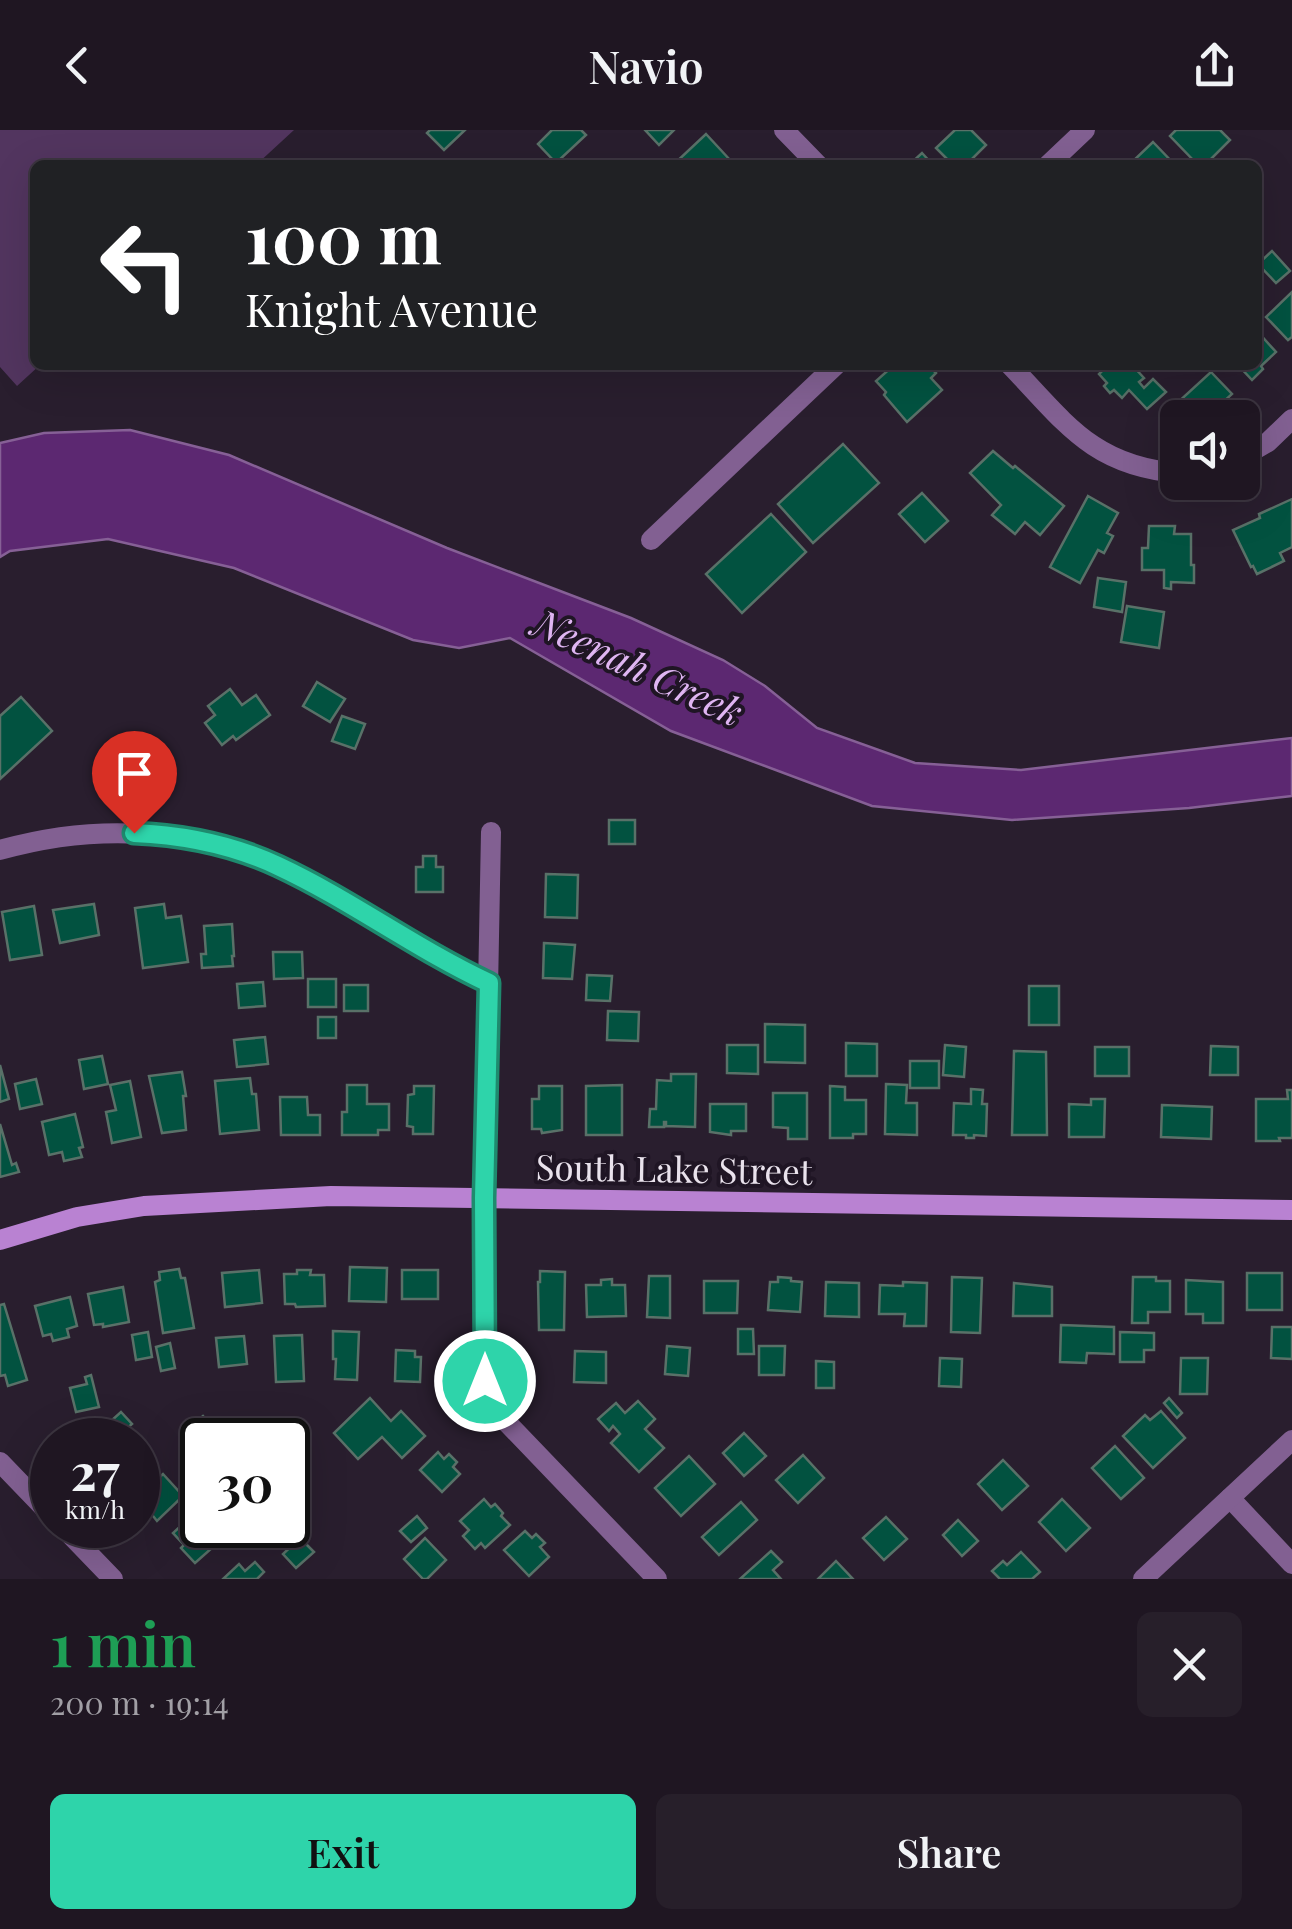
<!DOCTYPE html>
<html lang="en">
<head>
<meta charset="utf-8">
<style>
  body { margin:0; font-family:"Playfair Display",serif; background:#271f2a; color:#f1f3f6; height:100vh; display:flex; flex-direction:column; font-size:38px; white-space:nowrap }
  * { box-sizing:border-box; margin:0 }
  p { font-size:32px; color:#a19fa5 }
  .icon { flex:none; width:55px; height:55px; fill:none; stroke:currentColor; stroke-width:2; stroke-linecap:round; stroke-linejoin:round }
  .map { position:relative; height:1449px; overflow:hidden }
  .drawer { display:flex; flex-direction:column; background:#1f1622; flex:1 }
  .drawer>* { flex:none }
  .top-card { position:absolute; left:30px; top:30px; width:1232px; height:210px; border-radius:15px; box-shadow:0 10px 40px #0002,0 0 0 2px #3c3540; background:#202124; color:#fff; overflow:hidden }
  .controls { position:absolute; left:1160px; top:270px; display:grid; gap:20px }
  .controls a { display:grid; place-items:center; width:100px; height:100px; border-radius:15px; background:#1f1622; box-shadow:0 10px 40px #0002,0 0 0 2px #3c3540; font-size:50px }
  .speed { position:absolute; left:30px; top:1288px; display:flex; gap:20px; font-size:50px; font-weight:700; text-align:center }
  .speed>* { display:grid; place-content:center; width:130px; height:130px; border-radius:50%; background:#1f1622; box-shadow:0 10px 40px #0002,0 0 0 2px #3c3540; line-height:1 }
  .speed small { font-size:25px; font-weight:400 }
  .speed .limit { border:5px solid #111; border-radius:15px; background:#fff; color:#111 }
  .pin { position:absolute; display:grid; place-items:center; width:85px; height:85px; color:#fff; margin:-102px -42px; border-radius:50% 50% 50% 0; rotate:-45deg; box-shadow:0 0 10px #0007 }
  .pin .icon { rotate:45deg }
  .me { position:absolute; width:110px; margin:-55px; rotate:0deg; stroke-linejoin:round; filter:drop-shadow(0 0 8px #0008) }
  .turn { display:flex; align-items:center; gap:35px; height:210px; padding:0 50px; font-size:45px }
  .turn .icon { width:130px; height:130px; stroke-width:2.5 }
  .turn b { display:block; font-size:70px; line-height:85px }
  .round { display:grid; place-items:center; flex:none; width:105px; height:105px; border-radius:15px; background:#271f2a }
  .overview { display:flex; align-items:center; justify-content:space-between; height:170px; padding:0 50px }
  h1 { font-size:60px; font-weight:600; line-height:75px; color:#1e9e55 }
  .cta { display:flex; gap:20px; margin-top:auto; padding:20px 50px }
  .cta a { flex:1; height:115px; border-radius:15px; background:#2ed4aa; color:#111; font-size:40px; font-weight:600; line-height:115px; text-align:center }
  .cta a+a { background:#271f2a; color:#f1f3f6 }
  header { display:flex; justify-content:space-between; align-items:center; height:130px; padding:0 50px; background:#1f1622; font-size:45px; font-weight:600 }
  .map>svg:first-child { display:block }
  .green { fill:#52355f }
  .water { fill:#5c2871; stroke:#866096; stroke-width:2.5 }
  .building { fill:#025240; stroke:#597168; stroke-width:2.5 }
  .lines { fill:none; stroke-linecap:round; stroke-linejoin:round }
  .street { stroke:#826092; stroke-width:20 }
  .secondary { stroke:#b982d2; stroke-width:20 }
  .route-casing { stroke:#1e8a6e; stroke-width:25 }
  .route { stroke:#2ed4aa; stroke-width:18 }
  .labels { text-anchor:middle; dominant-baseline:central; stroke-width:8; stroke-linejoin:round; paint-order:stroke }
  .street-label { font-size:35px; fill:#e9e2ec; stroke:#1f1524 }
  .water-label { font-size:38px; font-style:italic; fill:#dfb5f2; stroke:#1f1524 }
</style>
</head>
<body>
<header><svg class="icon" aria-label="back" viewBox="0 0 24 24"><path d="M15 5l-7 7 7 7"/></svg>Navio<svg class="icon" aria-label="share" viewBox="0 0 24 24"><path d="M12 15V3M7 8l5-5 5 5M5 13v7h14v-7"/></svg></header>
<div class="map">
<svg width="1292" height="1449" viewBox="0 0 1292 1449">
  <rect width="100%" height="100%" fill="#291e2e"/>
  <path class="green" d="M 0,0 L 294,0 L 256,35 L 35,35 L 35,235 L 40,235 L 17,256 L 0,237 Z"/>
  <path class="water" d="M 130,300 L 229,325 L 447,418 L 631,488 L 723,530 L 765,556 L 817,598 L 915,633 L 1021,640 L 1292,608 L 1292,666 L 1189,678 L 1012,690 L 872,676 L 671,601 L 510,508 L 459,518 L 413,510 L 234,438 L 108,409 L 10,421 L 0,427 L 0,313 L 44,303 Z"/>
  <g class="building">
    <path d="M 430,0 L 465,0 L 444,20 L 427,3 Z"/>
    <path d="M 552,0 L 581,0 L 586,5 L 556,33 L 538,14 Z"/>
    <path d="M 645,0 L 674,0 L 659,15 Z"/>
    <path d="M 955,0 L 971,0 L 986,15 L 966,35 L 953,35 L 936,18 Z"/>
    <path d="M 1176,0 L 1220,0 L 1230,10 L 1205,35 L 1198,35 L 1170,6 Z"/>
    <path d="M 706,4 L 731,31 L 726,35 L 673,35 Z"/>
    <path d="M 1153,12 L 1175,35 L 1133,35 L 1131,33 Z"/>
    <path d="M 922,23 L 933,35 L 909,35 Z"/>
    <path d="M 1272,121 L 1290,141 L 1276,153 L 1258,134 Z"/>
    <path d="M 1292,162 L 1292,207 L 1288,210 L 1266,187 Z"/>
    <path d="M 1258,202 L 1276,222 L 1261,236 L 1263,239 L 1252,250 L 1238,235 L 1258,235 Z"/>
    <path d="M 894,235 L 928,235 L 936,243 L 931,248 L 942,260 L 907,292 L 884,265 L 886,262 L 876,251 Z"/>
    <path d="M 1108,235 L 1132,235 L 1144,248 L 1139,252 L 1144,258 L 1153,249 L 1166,262 L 1147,279 L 1129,260 L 1122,268 L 1114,260 L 1110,263 L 1104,256 L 1107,253 L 1099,244 Z"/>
    <path d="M 1211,242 L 1232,264 L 1207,287 L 1203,283 L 1198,288 L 1188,288 L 1176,274 Z"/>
    <path d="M 843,314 L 879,353 L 813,413 L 778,374 Z"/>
    <path d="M 993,321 L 1013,338 L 1015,336 L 1064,376 L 1040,405 L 1025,392 L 1015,404 L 992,385 L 1001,375 L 970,343 Z"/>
    <path d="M 922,363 L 948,391 L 925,412 L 899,384 Z"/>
    <path d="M 1088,366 L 1118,383 L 1107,403 L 1113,406 L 1104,423 L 1098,420 L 1080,453 L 1050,437 Z"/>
    <path d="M 1292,369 L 1292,417 L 1280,423 L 1284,431 L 1257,444 L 1253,436 L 1251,437 L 1233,400 L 1260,388 L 1259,384 Z"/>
    <path d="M 771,384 L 806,422 L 742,483 L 706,444 Z"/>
    <path d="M 1149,396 L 1175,396 L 1174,404 L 1191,404 L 1191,435 L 1194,435 L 1194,453 L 1171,452 L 1171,459 L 1164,458 L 1164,440 L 1142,440 L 1142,418 L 1148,418 Z"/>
    <path d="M 1098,448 L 1126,452 L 1122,482 L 1094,477 Z"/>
    <path d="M 1127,476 L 1164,482 L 1159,518 L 1121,512 Z"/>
    <path d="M 317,552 L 345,569 L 330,592 L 303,576 Z"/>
    <path d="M 230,559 L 242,575 L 256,565 L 270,585 L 236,610 L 233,606 L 222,615 L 205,593 L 215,585 L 208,576 Z"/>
    <path d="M 21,567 L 52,601 L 0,649 L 0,586 Z"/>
    <path d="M 342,586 L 365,594 L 355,619 L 332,611 Z"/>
    <rect x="609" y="690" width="26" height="24"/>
    <path d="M 423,726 L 436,726 L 436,737 L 443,737 L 443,762 L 416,762 L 416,737 L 423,737 Z"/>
    <path d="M 546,744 L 578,745 L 577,788 L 545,787 Z"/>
    <path d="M 94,774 L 99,805 L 60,813 L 53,780 Z"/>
    <path d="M 164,774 L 166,788 L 181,786 L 188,832 L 143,838 L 135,778 Z"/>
    <path d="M 34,776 L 42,825 L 10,830 L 2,782 Z"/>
    <path d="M 232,794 L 234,826 L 232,826 L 233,836 L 202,838 L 201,824 L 206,824 L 204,796 Z"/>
    <path d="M 544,813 L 575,815 L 572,849 L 543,848 Z"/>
    <path d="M 273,822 L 302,822 L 303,848 L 274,849 Z"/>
    <path d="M 587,845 L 612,846 L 610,871 L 586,870 Z"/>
    <rect x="308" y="849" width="28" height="28"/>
    <path d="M 263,852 L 265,876 L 239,878 L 237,854 Z"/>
    <rect x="344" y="855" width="24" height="26"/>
    <rect x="1029" y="856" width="30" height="39"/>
    <path d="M 608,881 L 639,882 L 638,911 L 607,910 Z"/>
    <rect x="318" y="887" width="18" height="21"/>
    <path d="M 765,894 L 805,895 L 805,933 L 765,932 Z"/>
    <path d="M 265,907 L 268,934 L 237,937 L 234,910 Z"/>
    <path d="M 846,913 L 877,914 L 877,946 L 846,946 Z"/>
    <path d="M 727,915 L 758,915 L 758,944 L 727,943 Z"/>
    <path d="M 945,915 L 966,917 L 964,947 L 943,945 Z"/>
    <path d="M 1211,916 L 1238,917 L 1238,945 L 1210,945 Z"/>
    <rect x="1095" y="917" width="34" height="29"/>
    <path d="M 1014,921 L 1046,922 L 1047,1005 L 1012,1005 Z"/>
    <path d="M 102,926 L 108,954 L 84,959 L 79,930 Z"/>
    <rect x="910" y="931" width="29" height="27"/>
    <path d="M 0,935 L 9,969 L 0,972 Z"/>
    <path d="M 182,942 L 186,966 L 183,966 L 186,1000 L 162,1003 L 149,946 Z"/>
    <path d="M 671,944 L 696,944 L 695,997 L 666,996 L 666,992 L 664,992 L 664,997 L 649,997 L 650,979 L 656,979 L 657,950 L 671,951 Z"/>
    <path d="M 250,948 L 252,964 L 256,964 L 259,1000 L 220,1004 L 215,951 Z"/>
    <path d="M 36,949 L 42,974 L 20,979 L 15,954 Z"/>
    <path d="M 130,951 L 141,1007 L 112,1013 L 106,982 L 116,980 L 110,955 Z"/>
    <path d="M 886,954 L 907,955 L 906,973 L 917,973 L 917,1005 L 885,1004 Z"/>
    <path d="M 347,955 L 367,955 L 367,974 L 389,974 L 389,1000 L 378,1000 L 378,1005 L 342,1005 L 342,982 L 347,982 Z"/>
    <path d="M 622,955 L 622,1005 L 586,1005 L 586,956 Z"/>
    <path d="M 414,956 L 434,956 L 433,1004 L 413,1004 L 413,997 L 407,996 L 408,965 L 414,964 Z"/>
    <path d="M 539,956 L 562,956 L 562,1000 L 542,1003 L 541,999 L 532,999 L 532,969 L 539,969 Z"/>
    <path d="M 830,956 L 845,957 L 845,970 L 866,970 L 866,1004 L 853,1004 L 853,1008 L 830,1008 Z"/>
    <path d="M 971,959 L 983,960 L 982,974 L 987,974 L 986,1006 L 974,1005 L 974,1008 L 966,1008 L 966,1005 L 953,1005 L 954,973 L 971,974 Z"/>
    <path d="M 1287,960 L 1292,960 L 1292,1008 L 1279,1008 L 1280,1011 L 1256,1011 L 1256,969 L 1288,969 Z"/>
    <path d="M 773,963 L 807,963 L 807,1009 L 788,1009 L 788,998 L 773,997 Z"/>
    <path d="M 280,967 L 307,967 L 308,985 L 320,985 L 320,1005 L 281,1005 Z"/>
    <path d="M 1091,969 L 1105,969 L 1104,1007 L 1069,1007 L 1069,974 L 1091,975 Z"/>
    <path d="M 710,974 L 746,974 L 746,1001 L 731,1001 L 731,1005 L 710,1002 Z"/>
    <path d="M 1162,975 L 1212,977 L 1211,1009 L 1161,1007 Z"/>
    <path d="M 75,984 L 83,1017 L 79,1018 L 82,1027 L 64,1031 L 62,1022 L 49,1025 L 42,992 Z"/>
    <path d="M 0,994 L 12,1035 L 16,1033 L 19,1042 L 0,1047 Z"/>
    <path d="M 350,1137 L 387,1138 L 386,1172 L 349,1171 Z"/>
    <path d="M 179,1139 L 181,1148 L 185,1148 L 194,1198 L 163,1203 L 155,1152 L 160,1150 L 159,1142 Z"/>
    <path d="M 259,1140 L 262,1173 L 225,1177 L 222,1143 Z"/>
    <path d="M 297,1140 L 311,1140 L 310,1145 L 324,1145 L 325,1176 L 296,1177 L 295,1174 L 285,1174 L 284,1144 L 297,1144 Z"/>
    <rect x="402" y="1140" width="36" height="29"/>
    <path d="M 540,1141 L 565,1142 L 564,1200 L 539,1200 L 538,1152 L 540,1152 Z"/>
    <rect x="1247" y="1143" width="35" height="37"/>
    <path d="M 649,1146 L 670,1146 L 670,1188 L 647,1187 Z"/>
    <path d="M 778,1147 L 791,1148 L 791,1151 L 802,1152 L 800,1182 L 768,1180 L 770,1152 L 778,1152 Z"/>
    <path d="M 952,1147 L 982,1148 L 980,1203 L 951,1202 Z"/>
    <path d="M 1133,1147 L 1156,1147 L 1156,1151 L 1170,1151 L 1170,1182 L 1148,1182 L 1148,1193 L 1132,1193 Z"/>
    <path d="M 612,1149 L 612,1155 L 625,1155 L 626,1186 L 587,1187 L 586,1155 L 601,1155 L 601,1150 Z"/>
    <path d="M 1186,1150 L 1223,1152 L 1223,1193 L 1203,1193 L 1203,1184 L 1186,1184 Z"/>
    <path d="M 704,1151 L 738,1151 L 737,1183 L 704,1183 Z"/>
    <path d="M 826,1152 L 859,1153 L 859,1187 L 825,1186 Z"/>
    <path d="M 903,1152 L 927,1153 L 926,1196 L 904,1196 L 905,1184 L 879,1184 L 880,1155 L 903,1156 Z"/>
    <path d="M 1014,1153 L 1052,1157 L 1052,1186 L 1013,1186 Z"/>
    <path d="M 123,1157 L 129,1192 L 103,1197 L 103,1194 L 94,1195 L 88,1164 Z"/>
    <path d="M 70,1167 L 77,1196 L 67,1199 L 69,1207 L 53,1211 L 51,1204 L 43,1206 L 35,1176 Z"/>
    <path d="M 4,1174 L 27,1250 L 8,1256 L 5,1245 L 0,1246 L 0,1175 Z"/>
    <path d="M 1061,1195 L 1114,1197 L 1114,1224 L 1087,1223 L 1086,1233 L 1060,1232 Z"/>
    <path d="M 1272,1197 L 1292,1197 L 1292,1229 L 1271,1228 Z"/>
    <path d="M 738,1199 L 753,1199 L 754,1224 L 738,1224 Z"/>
    <path d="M 333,1201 L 359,1202 L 357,1250 L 335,1249 L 336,1229 L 333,1229 Z"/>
    <path d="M 148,1202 L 152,1227 L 136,1230 L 132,1205 Z"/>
    <path d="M 1120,1202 L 1154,1203 L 1154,1220 L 1144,1220 L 1144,1232 L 1120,1232 Z"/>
    <path d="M 302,1205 L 304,1251 L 276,1252 L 274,1206 Z"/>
    <path d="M 244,1206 L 247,1234 L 219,1237 L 216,1208 Z"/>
    <path d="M 170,1213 L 175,1238 L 161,1241 L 156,1217 Z"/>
    <path d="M 667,1216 L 690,1218 L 688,1246 L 665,1244 Z"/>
    <path d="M 759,1216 L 785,1216 L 784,1245 L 759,1245 Z"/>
    <path d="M 396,1220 L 415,1221 L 415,1227 L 421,1227 L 420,1252 L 395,1251 Z"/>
    <path d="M 575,1221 L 606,1222 L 606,1253 L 574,1252 Z"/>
    <path d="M 940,1228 L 962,1229 L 961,1257 L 939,1256 Z"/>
    <path d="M 1181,1228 L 1208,1228 L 1207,1264 L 1180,1264 Z"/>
    <path d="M 816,1231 L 834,1232 L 834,1258 L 816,1258 Z"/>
    <path d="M 91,1245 L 99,1277 L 76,1282 L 70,1258 L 87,1254 L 85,1247 Z"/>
    <path d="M 370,1268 L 391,1291 L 401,1281 L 425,1306 L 402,1328 L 382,1307 L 358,1329 L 334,1303 Z"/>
    <path d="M 1169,1268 L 1182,1283 L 1177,1288 L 1164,1273 Z"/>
    <path d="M 638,1271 L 655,1289 L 645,1299 L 664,1318 L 639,1342 L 611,1313 L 620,1304 L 613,1296 L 609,1301 L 598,1289 L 616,1273 L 625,1283 Z"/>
    <path d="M 1161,1281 L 1185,1308 L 1153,1338 L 1123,1306 L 1145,1285 L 1150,1290 Z"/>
    <path d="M 121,1282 L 132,1294 L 123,1302 L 130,1310 L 112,1310 L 102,1299 Z"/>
    <path d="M 203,1286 L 221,1306 L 217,1310 L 202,1310 L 202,1324 L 183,1303 Z"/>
    <path d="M 744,1303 L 766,1326 L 744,1346 L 723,1323 Z"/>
    <path d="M 1115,1316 L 1144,1348 L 1121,1369 L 1092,1338 Z"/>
    <path d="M 438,1322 L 444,1329 L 449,1324 L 457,1332 L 453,1337 L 460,1344 L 442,1362 L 420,1340 Z"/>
    <path d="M 803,1325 L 824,1348 L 798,1373 L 776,1350 Z"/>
    <path d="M 689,1326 L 715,1354 L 681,1386 L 655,1358 Z"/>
    <path d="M 1003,1330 L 1028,1356 L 1002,1380 L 978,1354 Z"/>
    <path d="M 163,1344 L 183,1366 L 157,1391 L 138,1367 Z"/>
    <path d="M 484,1369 L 491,1377 L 495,1374 L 503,1383 L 501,1386 L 510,1395 L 485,1418 L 481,1413 L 475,1419 L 463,1406 L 469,1400 L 460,1391 Z"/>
    <path d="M 1062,1369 L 1090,1398 L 1066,1421 L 1039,1392 Z"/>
    <path d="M 741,1372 L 757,1390 L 719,1425 L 702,1407 Z"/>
    <path d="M 195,1383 L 202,1391 L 202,1395 L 207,1395 L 221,1410 L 195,1433 L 181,1418 L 184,1415 L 173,1403 Z"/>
    <path d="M 417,1386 L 427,1398 L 411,1412 L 400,1401 Z"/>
    <path d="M 886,1387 L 907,1409 L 884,1430 L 863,1408 Z"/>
    <path d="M 958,1390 L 978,1411 L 962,1426 L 943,1405 Z"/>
    <path d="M 525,1401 L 532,1408 L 536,1404 L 545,1413 L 540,1417 L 549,1427 L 529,1446 L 504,1420 Z"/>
    <path d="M 300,1408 L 314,1422 L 296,1438 L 283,1424 Z"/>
    <path d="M 425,1408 L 446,1430 L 427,1449 L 423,1449 L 404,1429 Z"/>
    <path d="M 771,1421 L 782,1432 L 773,1440 L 781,1449 L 740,1449 Z"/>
    <path d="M 1021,1422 L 1040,1442 L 1032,1449 L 1000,1449 L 992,1441 L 1003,1431 L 1007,1435 Z"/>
    <path d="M 836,1431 L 853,1449 L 818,1449 Z"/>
    <path d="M 255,1432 L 264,1442 L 257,1449 L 223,1449 L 239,1434 L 245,1441 Z"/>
  </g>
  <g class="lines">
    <g class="street">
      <path d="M 784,0 L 818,35"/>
      <path d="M 1048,35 L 1085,0"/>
      <path d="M 1010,235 C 1065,292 1092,336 1178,343"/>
      <path d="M 1242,327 L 1268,312 L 1292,289"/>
      <path d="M 651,410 L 836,235"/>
      <path d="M 491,702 L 484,1068 L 486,1264 L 494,1279 L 657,1449"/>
      <path d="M 0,720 C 106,690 213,700 310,752 C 371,784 426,825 489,853"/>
      <path d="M 0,1332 L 52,1386"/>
      <path d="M 1230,1368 L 1292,1434"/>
      <path d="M 61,1395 L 113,1449"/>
      <path d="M 1143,1449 L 1292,1310"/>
    </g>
    <path class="secondary" d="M 0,1110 L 77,1087 L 144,1076 L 331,1066 L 1292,1080"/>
  </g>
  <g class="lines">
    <defs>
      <path id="route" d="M 134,703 C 183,705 233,715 278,736 C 351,770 416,819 489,853 L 484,1068 L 485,1251"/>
    </defs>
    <use href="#route" class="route-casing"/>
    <use href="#route" class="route"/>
  </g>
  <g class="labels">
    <g class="street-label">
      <text transform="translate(674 1038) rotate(1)">South Lake Street</text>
    </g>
    <g class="water-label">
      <text transform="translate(639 536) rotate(25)">Neenah Creek</text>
    </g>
  </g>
</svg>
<div class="controls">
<a><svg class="icon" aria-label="sound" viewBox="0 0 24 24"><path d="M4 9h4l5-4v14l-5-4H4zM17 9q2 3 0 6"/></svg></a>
</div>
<div class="speed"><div>27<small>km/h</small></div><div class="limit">30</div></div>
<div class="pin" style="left:134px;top:703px;background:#d93025"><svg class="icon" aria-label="arrive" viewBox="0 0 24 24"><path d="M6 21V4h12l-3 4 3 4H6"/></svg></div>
<svg class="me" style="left:485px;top:1251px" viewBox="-20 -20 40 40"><circle r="17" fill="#2ed4aa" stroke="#fff" stroke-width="3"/><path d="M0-11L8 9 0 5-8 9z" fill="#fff"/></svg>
<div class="top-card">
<div class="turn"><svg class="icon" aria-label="left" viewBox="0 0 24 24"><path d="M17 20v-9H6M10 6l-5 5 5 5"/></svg><div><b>100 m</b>Knight Avenue</div></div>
</div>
</div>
<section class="drawer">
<div class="overview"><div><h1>1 min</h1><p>200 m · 19:14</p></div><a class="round"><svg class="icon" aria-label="close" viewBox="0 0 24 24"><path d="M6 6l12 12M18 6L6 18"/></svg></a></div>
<div class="cta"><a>Exit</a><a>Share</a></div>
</section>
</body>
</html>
